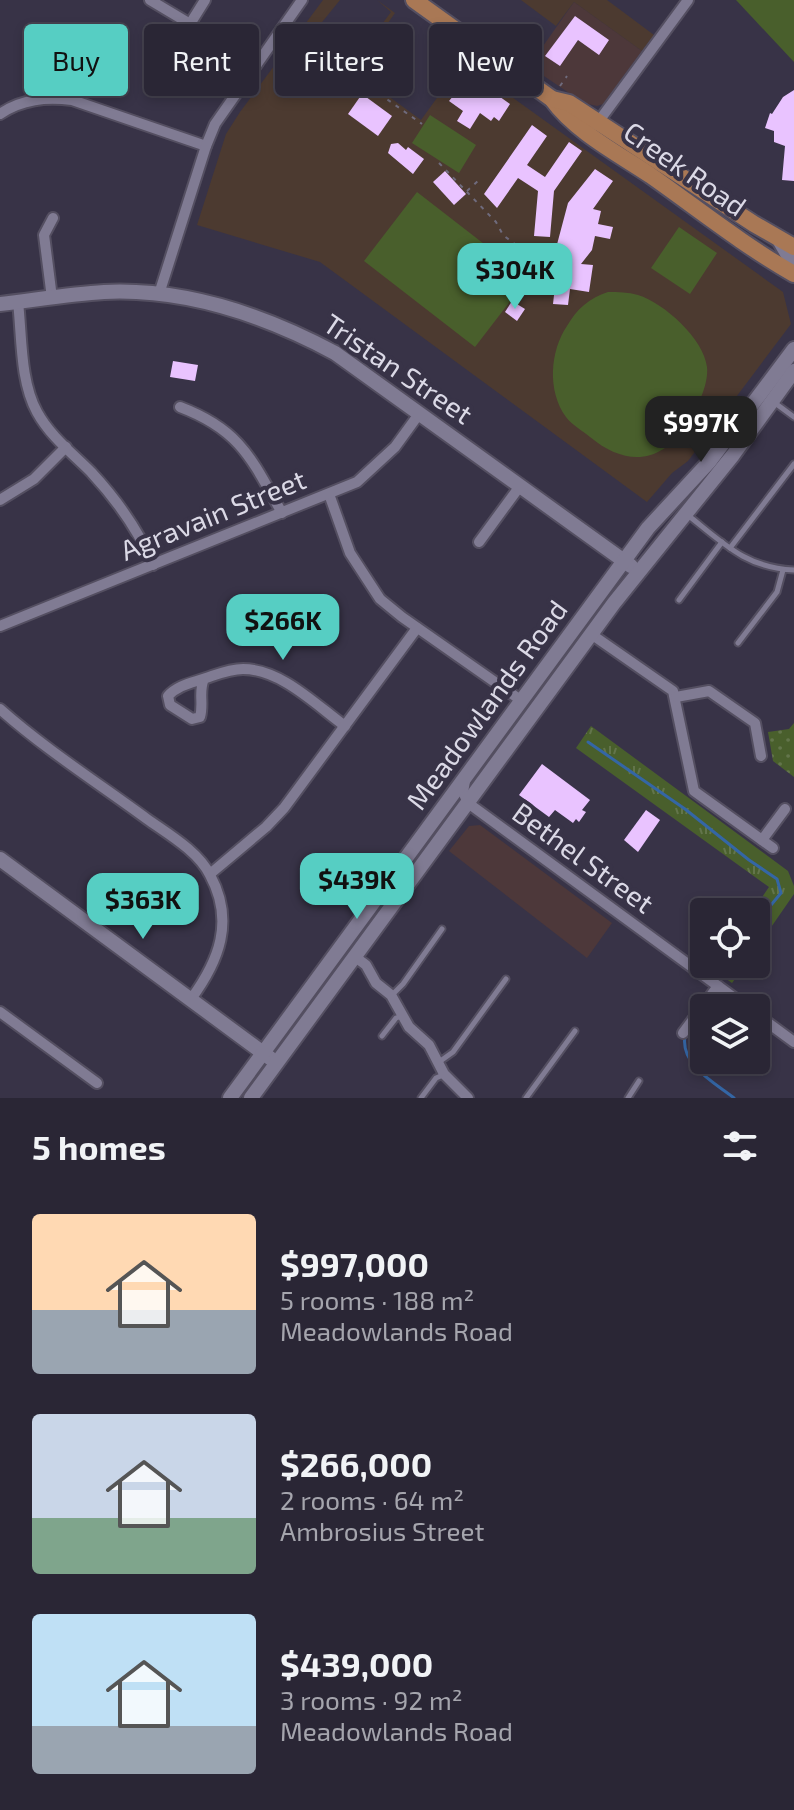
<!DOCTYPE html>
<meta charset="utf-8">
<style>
:root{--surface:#2a2635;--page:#363241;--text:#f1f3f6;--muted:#a5a5ad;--line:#464350;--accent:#56cec3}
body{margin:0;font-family:"Exo 2",sans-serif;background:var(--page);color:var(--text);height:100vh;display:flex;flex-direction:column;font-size:30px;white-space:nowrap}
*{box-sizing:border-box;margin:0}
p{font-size:26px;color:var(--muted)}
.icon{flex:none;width:44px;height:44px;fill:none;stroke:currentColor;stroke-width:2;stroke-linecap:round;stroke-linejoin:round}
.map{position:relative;height:1098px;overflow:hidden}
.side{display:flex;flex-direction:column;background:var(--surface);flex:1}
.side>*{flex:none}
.top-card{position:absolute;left:24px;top:24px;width:746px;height:72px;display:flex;gap:16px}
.tools{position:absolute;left:690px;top:898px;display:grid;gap:16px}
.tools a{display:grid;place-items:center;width:80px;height:80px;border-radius:8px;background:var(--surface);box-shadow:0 4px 12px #0003,0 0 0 2px var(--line);font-size:40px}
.price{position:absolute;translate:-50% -68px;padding:0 18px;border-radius:16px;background:var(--accent);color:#111;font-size:26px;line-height:52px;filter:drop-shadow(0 2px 4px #0008)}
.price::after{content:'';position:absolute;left:50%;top:48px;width:24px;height:18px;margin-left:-12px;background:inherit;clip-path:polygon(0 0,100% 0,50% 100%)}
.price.current{background:#222;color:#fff}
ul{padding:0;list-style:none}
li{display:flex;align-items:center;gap:24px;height:200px;padding:0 32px}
li span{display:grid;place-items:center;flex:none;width:224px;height:160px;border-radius:8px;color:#555}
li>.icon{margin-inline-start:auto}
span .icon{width:96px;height:96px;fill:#fffc;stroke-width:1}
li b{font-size:34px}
h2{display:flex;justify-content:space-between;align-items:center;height:96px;padding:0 32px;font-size:34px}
.chip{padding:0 28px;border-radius:8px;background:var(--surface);box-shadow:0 4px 12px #0003,0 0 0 2px var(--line);font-size:28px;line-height:72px}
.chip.current{background:var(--accent);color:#111}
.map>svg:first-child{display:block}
.commercial{fill:#4d383a}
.education{fill:#4c3a30}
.grass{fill:url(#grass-tufts)}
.park{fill:url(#park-dots)}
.pitch{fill:#495f2c}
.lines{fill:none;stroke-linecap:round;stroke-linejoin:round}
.stream{stroke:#3466a5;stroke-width:3}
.building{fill:#e9c3ff}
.lane-casing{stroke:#544f61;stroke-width:9}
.street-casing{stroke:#544f61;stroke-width:14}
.secondary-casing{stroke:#544f61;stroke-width:18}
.primary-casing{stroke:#544f61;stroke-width:20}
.path{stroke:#6f6b7d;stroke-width:2;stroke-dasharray:4 6;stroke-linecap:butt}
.lane{stroke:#807b93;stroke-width:5}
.street{stroke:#807b93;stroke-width:10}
.secondary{stroke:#807b93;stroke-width:14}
.primary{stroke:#a97855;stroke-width:16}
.labels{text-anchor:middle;stroke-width:8;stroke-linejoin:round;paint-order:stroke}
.street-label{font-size:28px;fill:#dbd9e6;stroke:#383347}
</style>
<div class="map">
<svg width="794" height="1098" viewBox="0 0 794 1098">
<defs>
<pattern id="grass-tufts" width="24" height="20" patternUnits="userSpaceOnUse" patternTransform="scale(2)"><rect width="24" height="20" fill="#495f2c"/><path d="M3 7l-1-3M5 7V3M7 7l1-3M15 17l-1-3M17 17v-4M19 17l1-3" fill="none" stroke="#63754b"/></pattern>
<pattern id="park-dots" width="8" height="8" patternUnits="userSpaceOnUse" patternTransform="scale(2)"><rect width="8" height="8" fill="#495f2c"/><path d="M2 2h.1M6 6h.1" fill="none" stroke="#63754b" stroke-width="1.8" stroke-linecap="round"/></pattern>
</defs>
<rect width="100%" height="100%" fill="#383347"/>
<!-- commercial -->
<g class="commercial">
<path d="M 574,2 L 642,51 L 603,104 L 597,106 L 584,103 L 529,66 Z"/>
<path d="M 480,825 L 612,923 L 587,958 L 449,851 L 469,826 Z"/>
</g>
<!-- education -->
<g class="education">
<path d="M 323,0 L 340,0 L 301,48 L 345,74 L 391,12 L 377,0 L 395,13 L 354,71 L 421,120 L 463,62 L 783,292 L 791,324 L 688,461 L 672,473 L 647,502 L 320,262 L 197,225 L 226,134 L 240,112 Z"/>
<path d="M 521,0 L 607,0 L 654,35 L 642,51 L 574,2 L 556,26 Z"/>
</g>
<!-- grass -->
<g class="grass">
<path d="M 591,726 L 788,871 L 794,886 L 794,894 L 756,949 L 756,912 L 752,912 L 769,887 L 576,748 Z"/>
<path d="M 714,964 L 746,964 L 732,983 L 711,968 Z"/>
</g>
<!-- park -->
<path class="park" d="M 794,723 L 794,777 L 773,761 L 768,732 L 789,729 Z"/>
<!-- pitch -->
<g class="pitch">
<path d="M 736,0 L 794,0 L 794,62 Z"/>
<path d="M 430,115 L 476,145 L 459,173 L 412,143 Z"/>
<path d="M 417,192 L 528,278 L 475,347 L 364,261 Z"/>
<path d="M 679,227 L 717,253 L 690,294 L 651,268 Z"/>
<path d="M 608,292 C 618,292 628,292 638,295 C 664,303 704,339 707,367 C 709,385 696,410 687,424 C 661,465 625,466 590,437 C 583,431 572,425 566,417 C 547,391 550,351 567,326 C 577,309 589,298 608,292 Z"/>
</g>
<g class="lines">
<!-- stream -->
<g class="stream">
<path d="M 588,742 L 685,809 L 749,860 L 777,879 L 781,893 L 756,923"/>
<path d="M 717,984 L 730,964"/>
<path d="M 685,1036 C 680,1065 715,1083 734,1098"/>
</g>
</g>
<!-- building -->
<g class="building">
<path d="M 575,16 L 609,40 L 599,55 L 578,40 L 560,66 L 545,56 Z"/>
<path d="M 465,72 L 510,104 L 499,121 L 494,117 L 491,121 L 480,113 L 470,129 L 457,121 L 463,111 L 449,101 L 454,95 L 451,92 Z"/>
<path d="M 794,90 L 794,181 L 782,180 L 785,146 L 774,142 L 774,131 L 765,128 L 770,113 L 772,114 L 783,97 Z"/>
<path d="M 362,94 L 392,116 L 378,136 L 348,114 Z"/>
<path d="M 532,125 L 547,136 L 527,165 L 545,177 L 569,142 L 582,151 L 554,191 L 550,237 L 534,236 L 538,191 L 518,178 L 497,208 L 484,194 Z"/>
<path d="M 398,143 L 406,150 L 408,147 L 424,159 L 413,174 L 388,153 L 391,144 Z"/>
<path d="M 595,169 L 613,181 L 593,209 L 601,211 L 598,224 L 613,227 L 610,239 L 595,236 L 592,250 L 581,264 L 593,265 L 589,292 L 570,289 L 568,305 L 553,304 L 557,268 L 551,267 L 568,203 Z"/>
<path d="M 445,171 L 466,194 L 454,205 L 433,182 Z"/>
<path d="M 512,301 L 525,309 L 517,321 L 505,312 Z"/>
<path d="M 173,361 L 198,365 L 195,381 L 170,377 Z"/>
<path d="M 542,764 L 590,800 L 582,810 L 586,812 L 579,822 L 576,819 L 573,823 L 555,810 L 549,817 L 519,795 Z"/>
<path d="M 646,810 L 660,820 L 638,852 L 624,840 Z"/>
</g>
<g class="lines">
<defs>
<g id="lane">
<path d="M 775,403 L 794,417"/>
<path d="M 689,516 C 724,544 747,568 794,570"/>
<path d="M 730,548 L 794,464"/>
<path d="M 679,600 L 722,542"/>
<path d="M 738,643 L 777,592 L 783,570"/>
<path d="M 392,995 L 403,984 L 442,929"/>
<path d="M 382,1036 L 396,1018 L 402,1016"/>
<path d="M 439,1062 L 453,1052 L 506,979"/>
<path d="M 421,1098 L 436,1078 L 443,1075"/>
<path d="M 526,1098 L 575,1031"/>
<path d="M 628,1098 L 639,1081"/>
</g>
<g id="street">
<path d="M 150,0 L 257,64"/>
<path d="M 190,24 L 205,0"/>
<path d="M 0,114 C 22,99 46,97 72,100 L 206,146"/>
<path d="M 596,125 L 688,0"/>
<path d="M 159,294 L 206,146 L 215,124 L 302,0"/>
<path d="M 52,298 L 44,235 L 53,218"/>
<path d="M 18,302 C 22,337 20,381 37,412 C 50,436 72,453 91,472 C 116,499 139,531 153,565"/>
<path d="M 180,407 C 241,430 252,460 282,513"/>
<path d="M 329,494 L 350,553 L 380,599 L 402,617 L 522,701"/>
<path d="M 0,500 L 34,479 L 66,447"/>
<path d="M 479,542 L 520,486"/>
<path d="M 0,626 L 357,482 L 395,447 L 419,414"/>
<path d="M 591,634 L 673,691 L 694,791 L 773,848"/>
<path d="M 204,679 C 198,692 204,703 200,717 L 192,719 L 170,705 L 168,696 C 178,685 192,683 206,678 C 218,674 230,669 243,669 C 281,669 316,705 345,726"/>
<path d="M 676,697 L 709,691 L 755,723 L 761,756"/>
<path d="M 0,709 C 45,749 98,783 147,819 C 168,834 198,851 210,875 C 235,921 219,961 191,999"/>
<path d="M 465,781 L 463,792 L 468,803 L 748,1008"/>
<path d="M 762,840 L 785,809"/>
<path d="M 210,874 L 266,827 L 284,808 L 417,628"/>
<path d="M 354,956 L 366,965 L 376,983 L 391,995 L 409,1027 L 429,1045 L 444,1074 L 468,1098"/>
<path d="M 0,1012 L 97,1083"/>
<path d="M 756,1014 L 794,1042"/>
<path d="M 683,1033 L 718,986"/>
</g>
<g id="secondary">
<path d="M 778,238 L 789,257 L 794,259"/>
<path d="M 0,304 C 35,300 70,294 104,292 C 186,288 264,315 335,353 L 631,566"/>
<path d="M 0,859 L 270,1058"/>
<path d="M 230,1098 L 648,528 L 709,462 L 794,349"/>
<path d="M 251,1098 L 614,603 L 733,455 L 794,371"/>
</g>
<g id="primary">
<path d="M 414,0 L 552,99 C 575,131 617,153 650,175 C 697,208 743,245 794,274"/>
<path d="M 552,99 L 569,103 L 754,224 L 794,247"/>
</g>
</defs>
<!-- lane casing -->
<use href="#lane" class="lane-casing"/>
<!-- street casing -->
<use href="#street" class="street-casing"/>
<!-- secondary casing -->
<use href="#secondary" class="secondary-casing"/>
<!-- primary casing -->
<use href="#primary" class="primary-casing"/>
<!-- path -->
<g class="path">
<path d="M 345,75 L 354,76 L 422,124"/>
<path d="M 560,86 L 567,76"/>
<path d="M 439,163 L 496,222 L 503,235 L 546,268"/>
<path d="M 467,191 L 479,180"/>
</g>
<!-- lane -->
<use href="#lane" class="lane"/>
<!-- street -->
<use href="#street" class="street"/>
<!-- secondary -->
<use href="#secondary" class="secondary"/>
<!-- primary -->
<use href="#primary" class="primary"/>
</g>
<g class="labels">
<!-- street labels -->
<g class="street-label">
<text transform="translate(685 169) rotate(35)" y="10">Creek Road</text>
<text transform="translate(398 369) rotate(34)" y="10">Tristan Street</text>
<text transform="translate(213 515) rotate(-22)" y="10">Agravain Street</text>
<text transform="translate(487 705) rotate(-54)" y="10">Meadowlands Road</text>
<text transform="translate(583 858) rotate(36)" y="10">Bethel Street</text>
</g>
</g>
</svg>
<div class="tools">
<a><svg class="icon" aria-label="locate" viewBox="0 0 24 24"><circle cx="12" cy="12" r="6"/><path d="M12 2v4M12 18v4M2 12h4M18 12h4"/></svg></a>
<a><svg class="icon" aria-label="layers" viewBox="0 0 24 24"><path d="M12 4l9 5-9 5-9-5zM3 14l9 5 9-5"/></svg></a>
</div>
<b class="price" style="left:515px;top:311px">$304K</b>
<b class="price current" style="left:701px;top:464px">$997K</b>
<b class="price" style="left:283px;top:662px">$266K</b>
<b class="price" style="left:357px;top:921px">$439K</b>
<b class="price" style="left:143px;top:941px">$363K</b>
<div class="top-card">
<a class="chip current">Buy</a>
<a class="chip">Rent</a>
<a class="chip">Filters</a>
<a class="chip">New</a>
</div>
</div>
<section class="side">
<h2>5 homes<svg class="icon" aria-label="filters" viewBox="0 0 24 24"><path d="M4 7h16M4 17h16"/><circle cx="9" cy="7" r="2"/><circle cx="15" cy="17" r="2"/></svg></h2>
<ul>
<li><span style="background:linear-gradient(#ffd9b3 60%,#9aa5b1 0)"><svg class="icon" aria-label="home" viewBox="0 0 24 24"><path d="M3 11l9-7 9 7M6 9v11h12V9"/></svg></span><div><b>$997,000</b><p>5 rooms · 188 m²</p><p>Meadowlands Road</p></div></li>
<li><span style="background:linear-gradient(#c9d6e8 65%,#7fa58c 0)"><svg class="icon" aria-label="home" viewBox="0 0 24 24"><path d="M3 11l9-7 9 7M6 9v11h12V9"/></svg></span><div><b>$266,000</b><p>2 rooms · 64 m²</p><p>Ambrosius Street</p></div></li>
<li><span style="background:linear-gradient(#bfe0f5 70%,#9aa5b1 0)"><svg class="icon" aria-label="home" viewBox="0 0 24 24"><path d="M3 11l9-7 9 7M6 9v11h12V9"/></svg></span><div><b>$439,000</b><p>3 rooms · 92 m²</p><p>Meadowlands Road</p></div></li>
</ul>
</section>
